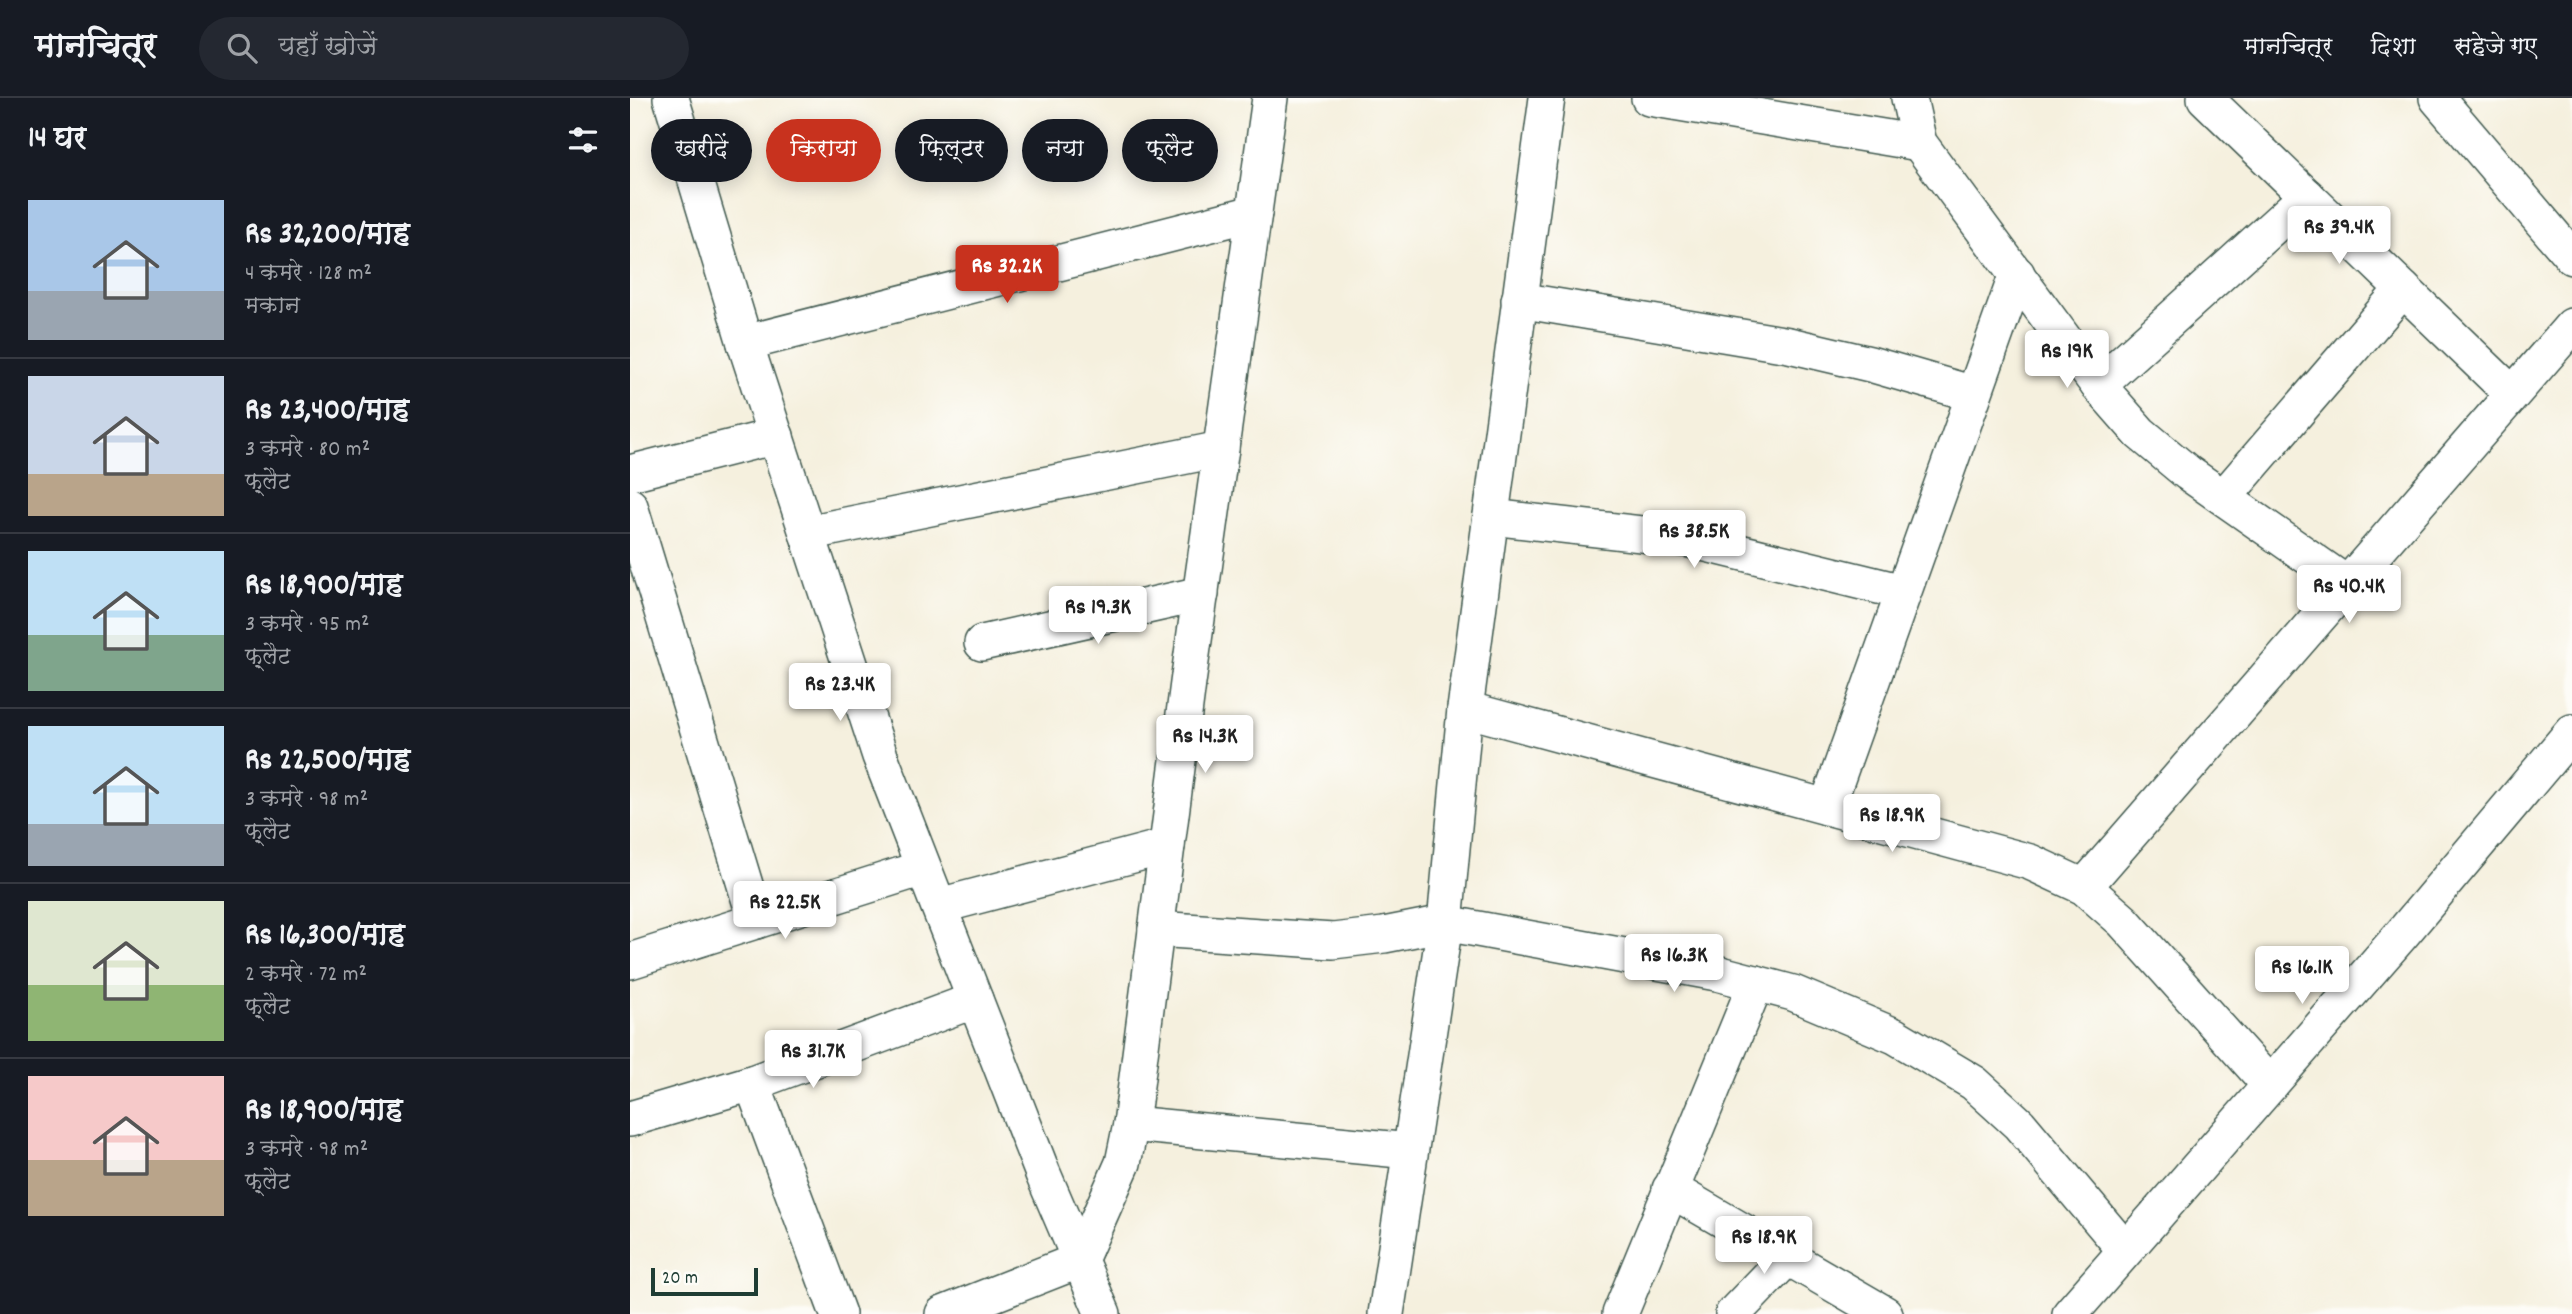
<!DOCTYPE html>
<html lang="hi">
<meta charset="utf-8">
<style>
:root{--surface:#171b24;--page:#242831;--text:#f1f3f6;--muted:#9ea1a6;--line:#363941;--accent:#c8321e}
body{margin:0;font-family:Dekko,"Playpen Sans Deva",sans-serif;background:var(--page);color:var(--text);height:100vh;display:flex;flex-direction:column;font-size:26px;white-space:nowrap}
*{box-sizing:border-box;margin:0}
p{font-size:23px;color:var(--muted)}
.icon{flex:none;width:38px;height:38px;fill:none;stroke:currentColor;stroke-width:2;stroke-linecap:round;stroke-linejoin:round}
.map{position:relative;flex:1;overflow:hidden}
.details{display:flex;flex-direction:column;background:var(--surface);width:630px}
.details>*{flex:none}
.banner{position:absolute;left:21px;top:21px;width:665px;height:63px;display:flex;gap:14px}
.scale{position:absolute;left:21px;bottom:18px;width:107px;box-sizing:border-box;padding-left:7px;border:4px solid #1f3d34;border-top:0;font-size:19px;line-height:24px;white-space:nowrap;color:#1f3d34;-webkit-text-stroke:5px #fdfcf7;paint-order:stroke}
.price{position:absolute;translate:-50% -60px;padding:0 16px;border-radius:7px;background:#fff;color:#222;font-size:23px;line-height:46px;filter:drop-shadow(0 2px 4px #0008)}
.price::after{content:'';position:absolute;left:50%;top:42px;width:21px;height:16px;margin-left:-10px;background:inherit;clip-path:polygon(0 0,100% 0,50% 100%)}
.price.on{background:var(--accent);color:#fff}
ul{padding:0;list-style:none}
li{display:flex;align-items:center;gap:21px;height:175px;padding:0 28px}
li+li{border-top:2px solid var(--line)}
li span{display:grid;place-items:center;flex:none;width:196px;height:140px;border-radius:0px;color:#555}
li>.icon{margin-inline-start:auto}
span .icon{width:84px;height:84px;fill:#fffc;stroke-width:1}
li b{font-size:30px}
h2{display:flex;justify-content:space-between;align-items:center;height:84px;padding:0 28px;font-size:30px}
.chip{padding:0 24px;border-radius:32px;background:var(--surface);box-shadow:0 4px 18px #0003;font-size:24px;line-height:63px}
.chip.on{background:var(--accent);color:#fff}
header{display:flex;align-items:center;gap:42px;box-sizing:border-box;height:98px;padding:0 35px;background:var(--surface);border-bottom:2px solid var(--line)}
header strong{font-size:33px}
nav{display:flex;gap:38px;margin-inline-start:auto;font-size:24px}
.search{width:490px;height:63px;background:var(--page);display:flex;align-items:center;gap:18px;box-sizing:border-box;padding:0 24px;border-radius:38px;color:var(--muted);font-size:26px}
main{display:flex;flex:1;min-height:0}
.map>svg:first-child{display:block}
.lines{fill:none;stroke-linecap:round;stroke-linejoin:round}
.street-casing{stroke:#3f584e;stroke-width:38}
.street{stroke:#fff;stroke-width:35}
</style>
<header>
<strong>मानचित्र</strong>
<div class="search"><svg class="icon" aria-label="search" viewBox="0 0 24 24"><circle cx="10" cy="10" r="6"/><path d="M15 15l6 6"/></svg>यहाँ खोजें</div>
<nav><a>मानचित्र</a><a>दिशा</a><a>सहेजे गए</a></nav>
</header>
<main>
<section class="details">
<h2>14 घर<svg class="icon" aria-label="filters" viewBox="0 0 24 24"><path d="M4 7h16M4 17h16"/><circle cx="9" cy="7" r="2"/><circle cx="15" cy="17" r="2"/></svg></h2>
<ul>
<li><span style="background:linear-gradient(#a9c7e8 65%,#9aa5b1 0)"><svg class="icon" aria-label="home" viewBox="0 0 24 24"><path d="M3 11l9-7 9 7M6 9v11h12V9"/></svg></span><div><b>Rs 32,200/माह</b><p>4 कमरे · 128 m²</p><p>मकान</p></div></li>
<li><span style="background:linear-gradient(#c9d6e8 70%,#b9a48a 0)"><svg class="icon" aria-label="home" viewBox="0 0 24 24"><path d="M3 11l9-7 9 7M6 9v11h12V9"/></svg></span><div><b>Rs 23,400/माह</b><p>3 कमरे · 80 m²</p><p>फ़्लैट</p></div></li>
<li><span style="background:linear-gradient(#bfe0f5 60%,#7fa58c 0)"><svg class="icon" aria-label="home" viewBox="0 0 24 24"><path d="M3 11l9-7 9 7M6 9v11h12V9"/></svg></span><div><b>Rs 18,900/माह</b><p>3 कमरे · 95 m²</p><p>फ़्लैट</p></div></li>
<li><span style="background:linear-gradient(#bfe0f5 70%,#9aa5b1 0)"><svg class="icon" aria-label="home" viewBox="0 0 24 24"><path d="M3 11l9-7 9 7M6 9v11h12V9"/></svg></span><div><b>Rs 22,500/माह</b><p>3 कमरे · 98 m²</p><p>फ़्लैट</p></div></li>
<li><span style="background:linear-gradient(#dfe7d0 60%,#8fb573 0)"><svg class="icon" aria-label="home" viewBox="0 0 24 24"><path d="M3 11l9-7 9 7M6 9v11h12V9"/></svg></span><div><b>Rs 16,300/माह</b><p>2 कमरे · 72 m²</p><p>फ़्लैट</p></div></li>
<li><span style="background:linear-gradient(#f6c9c9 60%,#b9a48a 0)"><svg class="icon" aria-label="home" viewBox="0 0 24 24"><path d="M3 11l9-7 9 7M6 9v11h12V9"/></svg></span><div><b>Rs 18,900/माह</b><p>3 कमरे · 98 m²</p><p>फ़्लैट</p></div></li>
</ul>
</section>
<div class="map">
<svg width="1942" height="1216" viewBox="0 0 1942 1216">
<rect width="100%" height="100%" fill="#fdfcf7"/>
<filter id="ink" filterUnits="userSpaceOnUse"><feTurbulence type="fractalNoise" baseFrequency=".0143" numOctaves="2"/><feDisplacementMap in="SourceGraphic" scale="14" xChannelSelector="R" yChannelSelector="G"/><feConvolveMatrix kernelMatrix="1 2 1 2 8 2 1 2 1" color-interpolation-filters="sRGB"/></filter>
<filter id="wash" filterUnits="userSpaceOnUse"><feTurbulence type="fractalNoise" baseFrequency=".00686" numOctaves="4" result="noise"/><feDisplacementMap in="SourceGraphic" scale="28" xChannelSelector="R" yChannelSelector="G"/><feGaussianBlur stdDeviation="1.57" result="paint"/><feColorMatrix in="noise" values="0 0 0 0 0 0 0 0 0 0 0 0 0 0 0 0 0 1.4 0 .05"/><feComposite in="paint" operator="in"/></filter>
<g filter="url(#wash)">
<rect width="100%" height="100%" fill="#f5f0de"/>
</g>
<g filter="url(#ink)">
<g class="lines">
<defs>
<g id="street">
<path d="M 41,0 L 115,245 L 250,658 L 413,1076 L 473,1216"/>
<path d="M 1019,0 L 1289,45"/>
<path d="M 1279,0 L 1289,45 L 1468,287 L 1510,335 L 1558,375 L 1717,486"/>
<path d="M 1575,0 L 1882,296"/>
<path d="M 1807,0 L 1942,159"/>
<path d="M 889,202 L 1159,247 L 1240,266 L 1344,296"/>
<path d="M 115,245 L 624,115"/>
<path d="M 1468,287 L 1677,98"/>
<path d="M 0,375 L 146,338"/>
<path d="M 1594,399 L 1773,191"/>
<path d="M 0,408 L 126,823"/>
<path d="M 861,419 L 1056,441 L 1273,494"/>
<path d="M 177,435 L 591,351"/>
<path d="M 352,545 L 571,496"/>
<path d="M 835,611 L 1400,764 L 1454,789 L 1493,823 L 1640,987"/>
<path d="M 1197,709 L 1387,176"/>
<path d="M 1454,789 L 1942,228"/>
<path d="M 309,808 L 537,748"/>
<path d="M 526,831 L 703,843 L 754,837 L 815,825 L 1087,875 L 1163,895 L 1265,938 L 1344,985 L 1389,1026 L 1495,1152"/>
<path d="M 0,863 L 293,770"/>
<path d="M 122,985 L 208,1216"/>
<path d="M 0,1021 L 122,985 L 345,902"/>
<path d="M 501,1026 L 780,1053"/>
<path d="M 1040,1091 L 1255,1216"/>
<path d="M 313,1216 L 450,1162 L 493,1065 L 501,1026 L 558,585 L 640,0"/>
<path d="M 756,1216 L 815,825 L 835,611 L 917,0"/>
<path d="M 990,1216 L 1126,885"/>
<path d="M 1103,1216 L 1158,1159"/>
<path d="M 1440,1216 L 1772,836 L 1942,634"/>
</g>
</defs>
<!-- street casing -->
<use href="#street" class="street-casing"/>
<!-- street -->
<use href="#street" class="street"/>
</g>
</g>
</svg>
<div class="scale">20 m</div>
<b class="price" style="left:1709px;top:168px">Rs 39.4K</b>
<b class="price on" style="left:377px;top:207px">Rs 32.2K</b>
<b class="price" style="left:1437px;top:292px">Rs 19K</b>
<b class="price" style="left:1064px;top:472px">Rs 38.5K</b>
<b class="price" style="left:1719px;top:527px">Rs 40.4K</b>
<b class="price" style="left:468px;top:548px">Rs 19.3K</b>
<b class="price" style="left:210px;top:625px">Rs 23.4K</b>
<b class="price" style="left:575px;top:677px">Rs 14.3K</b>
<b class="price" style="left:1262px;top:756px">Rs 18.9K</b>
<b class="price" style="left:155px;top:843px">Rs 22.5K</b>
<b class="price" style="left:1044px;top:896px">Rs 16.3K</b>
<b class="price" style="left:1672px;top:908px">Rs 16.1K</b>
<b class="price" style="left:183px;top:992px">Rs 31.7K</b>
<b class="price" style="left:1134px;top:1178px">Rs 18.9K</b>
<div class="banner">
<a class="chip">खरीदें</a>
<a class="chip on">किराया</a>
<a class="chip">फ़िल्टर</a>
<a class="chip">नया</a>
<a class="chip">फ़्लैट</a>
</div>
</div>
</main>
